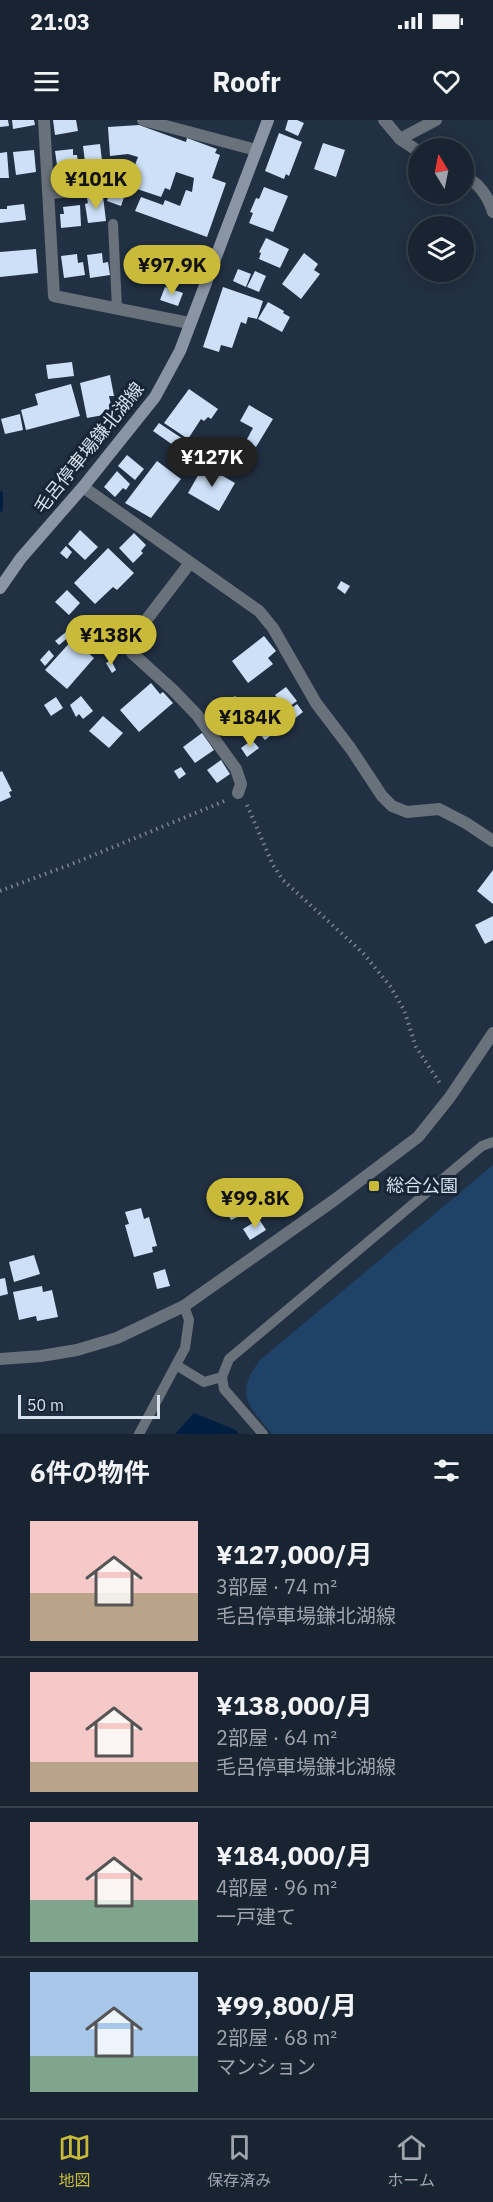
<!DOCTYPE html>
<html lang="ja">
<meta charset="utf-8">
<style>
:root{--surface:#192432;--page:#26303e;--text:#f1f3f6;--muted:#9fa4ac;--line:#37414d;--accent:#c9ba3a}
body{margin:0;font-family:"IBM Plex Sans","Noto Sans JP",sans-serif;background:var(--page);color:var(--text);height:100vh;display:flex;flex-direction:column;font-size:22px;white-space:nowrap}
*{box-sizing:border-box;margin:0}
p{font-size:20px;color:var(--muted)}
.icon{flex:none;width:33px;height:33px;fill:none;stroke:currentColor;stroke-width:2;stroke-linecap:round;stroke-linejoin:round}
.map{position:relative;height:1314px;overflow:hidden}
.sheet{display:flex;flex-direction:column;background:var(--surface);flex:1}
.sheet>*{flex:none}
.needle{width:39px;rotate:350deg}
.tools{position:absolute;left:408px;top:18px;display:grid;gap:12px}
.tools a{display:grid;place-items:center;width:66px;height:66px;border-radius:50%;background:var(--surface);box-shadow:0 3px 15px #0003,0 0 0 2px var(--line);font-size:30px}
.scale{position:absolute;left:18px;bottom:15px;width:142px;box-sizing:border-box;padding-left:6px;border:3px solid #d7e1ec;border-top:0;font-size:16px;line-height:21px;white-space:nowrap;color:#d7e1ec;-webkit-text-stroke:4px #172637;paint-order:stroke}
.price{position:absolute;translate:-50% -51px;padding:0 14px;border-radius:21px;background:var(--accent);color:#111;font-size:20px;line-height:39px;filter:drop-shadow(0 2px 3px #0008)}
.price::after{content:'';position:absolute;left:50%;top:36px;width:18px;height:14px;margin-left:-9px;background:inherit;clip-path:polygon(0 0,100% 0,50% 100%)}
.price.active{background:#222;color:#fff}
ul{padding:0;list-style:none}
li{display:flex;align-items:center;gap:18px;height:150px;padding:0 30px}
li+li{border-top:2px solid var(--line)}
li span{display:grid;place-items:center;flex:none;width:168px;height:120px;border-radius:0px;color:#555}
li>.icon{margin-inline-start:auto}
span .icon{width:72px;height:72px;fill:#fffc;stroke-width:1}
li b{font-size:26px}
h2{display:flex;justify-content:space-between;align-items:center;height:72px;padding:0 30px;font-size:26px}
.status{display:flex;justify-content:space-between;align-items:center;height:42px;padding:0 30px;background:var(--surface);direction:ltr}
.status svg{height:16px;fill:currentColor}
header{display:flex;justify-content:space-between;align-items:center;height:78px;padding:0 30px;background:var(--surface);font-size:27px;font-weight:700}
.tab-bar{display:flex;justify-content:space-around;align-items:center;height:84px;border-top:2px solid var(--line);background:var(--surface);font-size:16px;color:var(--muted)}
.tab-bar a{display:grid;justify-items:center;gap:3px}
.tab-bar .active{color:var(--accent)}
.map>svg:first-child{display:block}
.green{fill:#1f4268}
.water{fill:#001f40}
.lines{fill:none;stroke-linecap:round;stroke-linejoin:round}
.stream{stroke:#001f40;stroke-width:6}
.building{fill:#cde0f8}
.path{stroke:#778492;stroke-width:4;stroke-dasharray:1.5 4.5;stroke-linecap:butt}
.service{stroke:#69717a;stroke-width:10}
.minor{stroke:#69717a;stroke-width:12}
.secondary{stroke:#8995a4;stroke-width:12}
.poi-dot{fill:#c9ba3a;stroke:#172637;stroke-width:2}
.labels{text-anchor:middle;stroke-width:6;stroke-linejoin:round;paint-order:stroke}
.street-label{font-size:18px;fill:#d7e1ec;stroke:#172637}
.poi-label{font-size:18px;fill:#d7e1ec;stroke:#172637;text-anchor:start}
</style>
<div class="status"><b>21:03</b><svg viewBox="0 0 49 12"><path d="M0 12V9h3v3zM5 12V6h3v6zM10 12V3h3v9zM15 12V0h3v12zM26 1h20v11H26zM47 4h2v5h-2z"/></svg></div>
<header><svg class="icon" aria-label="menu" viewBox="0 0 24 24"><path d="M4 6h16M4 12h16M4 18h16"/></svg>Roofr<svg class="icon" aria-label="heart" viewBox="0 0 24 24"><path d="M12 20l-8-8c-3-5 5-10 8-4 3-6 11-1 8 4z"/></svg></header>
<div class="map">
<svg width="493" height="1314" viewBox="0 0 493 1314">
<rect width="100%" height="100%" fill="#213042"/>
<!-- green -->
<path class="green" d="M 493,1045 L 493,1314 L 272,1314 C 248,1285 234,1274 260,1240 Z"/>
<!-- water -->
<path class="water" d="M 194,1293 L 236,1310 L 239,1314 L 175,1314 Z"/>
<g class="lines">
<!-- stream -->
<path class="stream" d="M 0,374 L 0,389"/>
</g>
<!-- building -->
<g class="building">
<path d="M 0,0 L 8,0 L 9,6 L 0,7 Z"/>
<path d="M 12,0 L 34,0 L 35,5 L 13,9 Z"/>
<path d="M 53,0 L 76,0 L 78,11 L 55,15 Z"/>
<path d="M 288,0 L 297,0 L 304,3 L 298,16 L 285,10 Z"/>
<path d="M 139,5 L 186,22 L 187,18 L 217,29 L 215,33 L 220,35 L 212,58 L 226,63 L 207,117 L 135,91 L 141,77 L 163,85 L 165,80 L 180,86 L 186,70 L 192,72 L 194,58 L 176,52 L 170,70 L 165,68 L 161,77 L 128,66 L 121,86 L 107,81 L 114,60 L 119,62 L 126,42 L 135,45 L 138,37 L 128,34 L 110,36 L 108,7 Z"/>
<path d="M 279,13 L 302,22 L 289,56 L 286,54 L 284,59 L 265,51 Z"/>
<path d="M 323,23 L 345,30 L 336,57 L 314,49 Z"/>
<path d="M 100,24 L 103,49 L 86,50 L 83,26 Z"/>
<path d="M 73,29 L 73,35 L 77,35 L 79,49 L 58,52 L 55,31 Z"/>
<path d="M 34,30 L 36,52 L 16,55 L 13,32 Z"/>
<path d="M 7,32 L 9,58 L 0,58 L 0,33 Z"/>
<path d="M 264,67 L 288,76 L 273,112 L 249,103 L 253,93 L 250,92 L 256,78 L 259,79 Z"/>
<path d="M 103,76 L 106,101 L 88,103 L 85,84 L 88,83 L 87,78 Z"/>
<path d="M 24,84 L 26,100 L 0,103 L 0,89 L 7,89 L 7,86 Z"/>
<path d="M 80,85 L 81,106 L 61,108 L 60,94 L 64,94 L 63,87 Z"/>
<path d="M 266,118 L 289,129 L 280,148 L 259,139 L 261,133 L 259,132 Z"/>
<path d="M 36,129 L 38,153 L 0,157 L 0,132 Z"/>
<path d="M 102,133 L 103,143 L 108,142 L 110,155 L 90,158 L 87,135 Z"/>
<path d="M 304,133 L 318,144 L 314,150 L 320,154 L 301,179 L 282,164 Z"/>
<path d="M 77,134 L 78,143 L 83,142 L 85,155 L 64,158 L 61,136 Z"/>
<path d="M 238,149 L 251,154 L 246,167 L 233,161 Z"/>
<path d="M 255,151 L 266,156 L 259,172 L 247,167 Z"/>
<path d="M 165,167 L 183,173 L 178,186 L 160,180 Z"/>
<path d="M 223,167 L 263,181 L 257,199 L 248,197 L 246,204 L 241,202 L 232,228 L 221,225 L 219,232 L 203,227 Z"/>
<path d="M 268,182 L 284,191 L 283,193 L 290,197 L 282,212 L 258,199 Z"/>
<path d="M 72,242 L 74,256 L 48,259 L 46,245 Z"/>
<path d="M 110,255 L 114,276 L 109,276 L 112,290 L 108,291 L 109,294 L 87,298 L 80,263 Z"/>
<path d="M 71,264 L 80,296 L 26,310 L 21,290 L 38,285 L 35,274 Z"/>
<path d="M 189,269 L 218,289 L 211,299 L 208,297 L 204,301 L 201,299 L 188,319 L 164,303 Z"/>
<path d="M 249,285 L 273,299 L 256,327 L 246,321 L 253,308 L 240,301 Z"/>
<path d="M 20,294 L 23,310 L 5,314 L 1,299 Z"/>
<path d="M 159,303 L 189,323 L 183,332 L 153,311 Z"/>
<path d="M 203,322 L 219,333 L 210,346 L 194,335 Z"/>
<path d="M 127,335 L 144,349 L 135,360 L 118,346 Z"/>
<path d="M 157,341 L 181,359 L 151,398 L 125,383 Z"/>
<path d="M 204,345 L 235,363 L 219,391 L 188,373 Z"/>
<path d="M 117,351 L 130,364 L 126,370 L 123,368 L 115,377 L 104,367 Z"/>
<path d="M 80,410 L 98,427 L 85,440 L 68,424 Z"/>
<path d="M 134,413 L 146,425 L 141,431 L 143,433 L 133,443 L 119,428 Z"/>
<path d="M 66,426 L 72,432 L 67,439 L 60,433 Z"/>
<path d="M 108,428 L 134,453 L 117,470 L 113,467 L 95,484 L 74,463 Z"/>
<path d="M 341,461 L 350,466 L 345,474 L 337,468 Z"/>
<path d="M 67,470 L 80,483 L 69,495 L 55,482 Z"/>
<path d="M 66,512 L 70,516 L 59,525 L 55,521 Z"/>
<path d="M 264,516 L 276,531 L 268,538 L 273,544 L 248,563 L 232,541 Z"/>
<path d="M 73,519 L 94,538 L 67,569 L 45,550 Z"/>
<path d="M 49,530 L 54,536 L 45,546 L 40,540 Z"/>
<path d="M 111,540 L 116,550 L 112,553 L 106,543 Z"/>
<path d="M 151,563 L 160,574 L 163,572 L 173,583 L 139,612 L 120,590 Z"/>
<path d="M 286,567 L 297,581 L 286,589 L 275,575 Z"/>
<path d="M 81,576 L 93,591 L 83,599 L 79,594 L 76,597 L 70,585 Z"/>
<path d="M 235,576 L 247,592 L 238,599 L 241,603 L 226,615 L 220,608 L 218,610 L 207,597 Z"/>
<path d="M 56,577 L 63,588 L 51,596 L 44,585 Z"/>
<path d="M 277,582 L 291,601 L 282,608 L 267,589 Z"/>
<path d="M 259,584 L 268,595 L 258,603 L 254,598 L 257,595 L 253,589 Z"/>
<path d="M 297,584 L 303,592 L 294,599 L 288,591 Z"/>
<path d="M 103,596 L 123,613 L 109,628 L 89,611 Z"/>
<path d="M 269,597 L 279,609 L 265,620 L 255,608 Z"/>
<path d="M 202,613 L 214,630 L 195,643 L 183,627 Z"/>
<path d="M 252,620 L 259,628 L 247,637 L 241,628 Z"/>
<path d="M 221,640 L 230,654 L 217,663 L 207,650 Z"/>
<path d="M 181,647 L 186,654 L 179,659 L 174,651 Z"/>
<path d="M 2,651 L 12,671 L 9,672 L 11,677 L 0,682 L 0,652 Z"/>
<path d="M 493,750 L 493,784 L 477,771 Z"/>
<path d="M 493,796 L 493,820 L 485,824 L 475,805 Z"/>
<path d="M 250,1065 L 263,1087 L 248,1096 L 246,1093 L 231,1100 L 221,1081 Z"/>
<path d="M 141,1088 L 144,1099 L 149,1097 L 157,1126 L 152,1127 L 153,1132 L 134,1137 L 125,1105 L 129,1104 L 125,1092 Z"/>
<path d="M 259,1099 L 266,1110 L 250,1120 L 243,1109 Z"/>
<path d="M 34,1135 L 40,1154 L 14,1162 L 9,1142 Z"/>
<path d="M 165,1149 L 170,1166 L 157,1169 L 153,1153 Z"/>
<path d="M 5,1158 L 8,1174 L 0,1176 L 0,1159 Z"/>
<path d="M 42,1166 L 43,1172 L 52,1170 L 58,1197 L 37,1201 L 36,1196 L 19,1200 L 13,1172 Z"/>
</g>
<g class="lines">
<!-- path -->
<g class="path">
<path d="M 247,685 L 273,745 L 283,760 L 363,833 L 390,866 L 404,890 L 416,927 L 441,965"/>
<path d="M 0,771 L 77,742 L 227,680"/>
</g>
<!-- service -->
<g class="service">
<path d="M 48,74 L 89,71"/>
<path d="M 113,104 L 117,188"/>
<path d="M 176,1245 L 204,1262 L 222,1257"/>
<path d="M 139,1314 L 185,1228 L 189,1200 L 184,1186"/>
<path d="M 263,1314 L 224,1269 L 222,1257 L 229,1239 L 482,1026 L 493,1022"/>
</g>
<!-- minor -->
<g class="minor">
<path d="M 44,0 L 54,176 L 189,203"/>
<path d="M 143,0 L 256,30"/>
<path d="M 384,0 L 400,19 L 418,31"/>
<path d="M 400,19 L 436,0"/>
<path d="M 464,56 C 479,63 488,76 493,92"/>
<path d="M 83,367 L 259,491 L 273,508 L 316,583 L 351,629 L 382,676 L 392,686 L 407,692 L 439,689 L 466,703 L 493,721"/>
<path d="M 190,443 L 134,516 L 132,533 L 173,570 L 197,595 L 236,649 L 241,664 L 238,673"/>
<path d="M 0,1239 L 41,1236 L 77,1230 L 117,1218 L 184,1186 L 333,1081 L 418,1017 L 450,977 L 493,913"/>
</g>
<!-- secondary -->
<path class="secondary" d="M 0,468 L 21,438 L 83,367 L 155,277 L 180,231 L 268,0"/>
</g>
<!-- markers -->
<rect class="poi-dot" x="368" y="1060" width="12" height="12" rx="3"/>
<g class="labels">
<!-- street labels -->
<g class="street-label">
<text transform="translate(89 328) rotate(-51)" y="6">毛呂停車場鎌北湖線</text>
</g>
<!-- poi labels -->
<g class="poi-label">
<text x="386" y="1072">総合公園</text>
</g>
</g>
</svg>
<div class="tools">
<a><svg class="needle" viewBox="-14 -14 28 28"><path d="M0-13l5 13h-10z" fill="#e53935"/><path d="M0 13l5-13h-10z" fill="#9fa4ac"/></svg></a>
<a><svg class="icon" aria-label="layers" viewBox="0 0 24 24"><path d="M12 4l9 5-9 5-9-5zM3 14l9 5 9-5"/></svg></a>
</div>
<div class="scale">50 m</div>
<b class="price" style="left:96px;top:90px">¥101K</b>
<b class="price" style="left:172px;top:176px">¥97.9K</b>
<b class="price active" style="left:212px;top:368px">¥127K</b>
<b class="price" style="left:111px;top:546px">¥138K</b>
<b class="price" style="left:250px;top:628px">¥184K</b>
<b class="price" style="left:255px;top:1109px">¥99.8K</b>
</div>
<section class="sheet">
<h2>6件の物件<svg class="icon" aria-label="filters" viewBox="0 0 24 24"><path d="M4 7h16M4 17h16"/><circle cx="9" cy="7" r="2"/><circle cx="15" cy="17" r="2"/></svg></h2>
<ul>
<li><span style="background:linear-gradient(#f6c9c9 60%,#b9a48a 0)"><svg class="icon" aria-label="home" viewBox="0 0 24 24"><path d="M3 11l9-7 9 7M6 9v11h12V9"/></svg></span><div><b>¥127,000/月</b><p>3部屋 · 74 m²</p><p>毛呂停車場鎌北湖線</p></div></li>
<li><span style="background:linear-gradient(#f6c9c9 75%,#b9a48a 0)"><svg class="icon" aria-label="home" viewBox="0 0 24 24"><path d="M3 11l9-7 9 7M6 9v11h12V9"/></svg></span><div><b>¥138,000/月</b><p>2部屋 · 64 m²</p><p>毛呂停車場鎌北湖線</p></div></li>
<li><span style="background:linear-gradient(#f6c9c9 65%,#7fa58c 0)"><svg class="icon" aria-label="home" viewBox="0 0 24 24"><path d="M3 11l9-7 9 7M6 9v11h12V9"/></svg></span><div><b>¥184,000/月</b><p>4部屋 · 96 m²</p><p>一戸建て</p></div></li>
<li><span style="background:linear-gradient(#a9c7e8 70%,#7fa58c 0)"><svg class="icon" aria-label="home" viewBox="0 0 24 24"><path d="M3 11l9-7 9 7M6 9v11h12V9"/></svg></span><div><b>¥99,800/月</b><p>2部屋 · 68 m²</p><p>マンション</p></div></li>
</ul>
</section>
<nav class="tab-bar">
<a class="active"><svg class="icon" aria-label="map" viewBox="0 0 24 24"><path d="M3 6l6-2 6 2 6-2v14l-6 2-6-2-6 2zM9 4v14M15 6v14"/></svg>地図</a>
<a><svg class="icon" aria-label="saved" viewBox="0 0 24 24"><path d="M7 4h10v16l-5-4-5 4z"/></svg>保存済み</a>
<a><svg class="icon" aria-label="home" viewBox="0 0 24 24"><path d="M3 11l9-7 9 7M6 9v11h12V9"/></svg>ホーム</a>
</nav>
